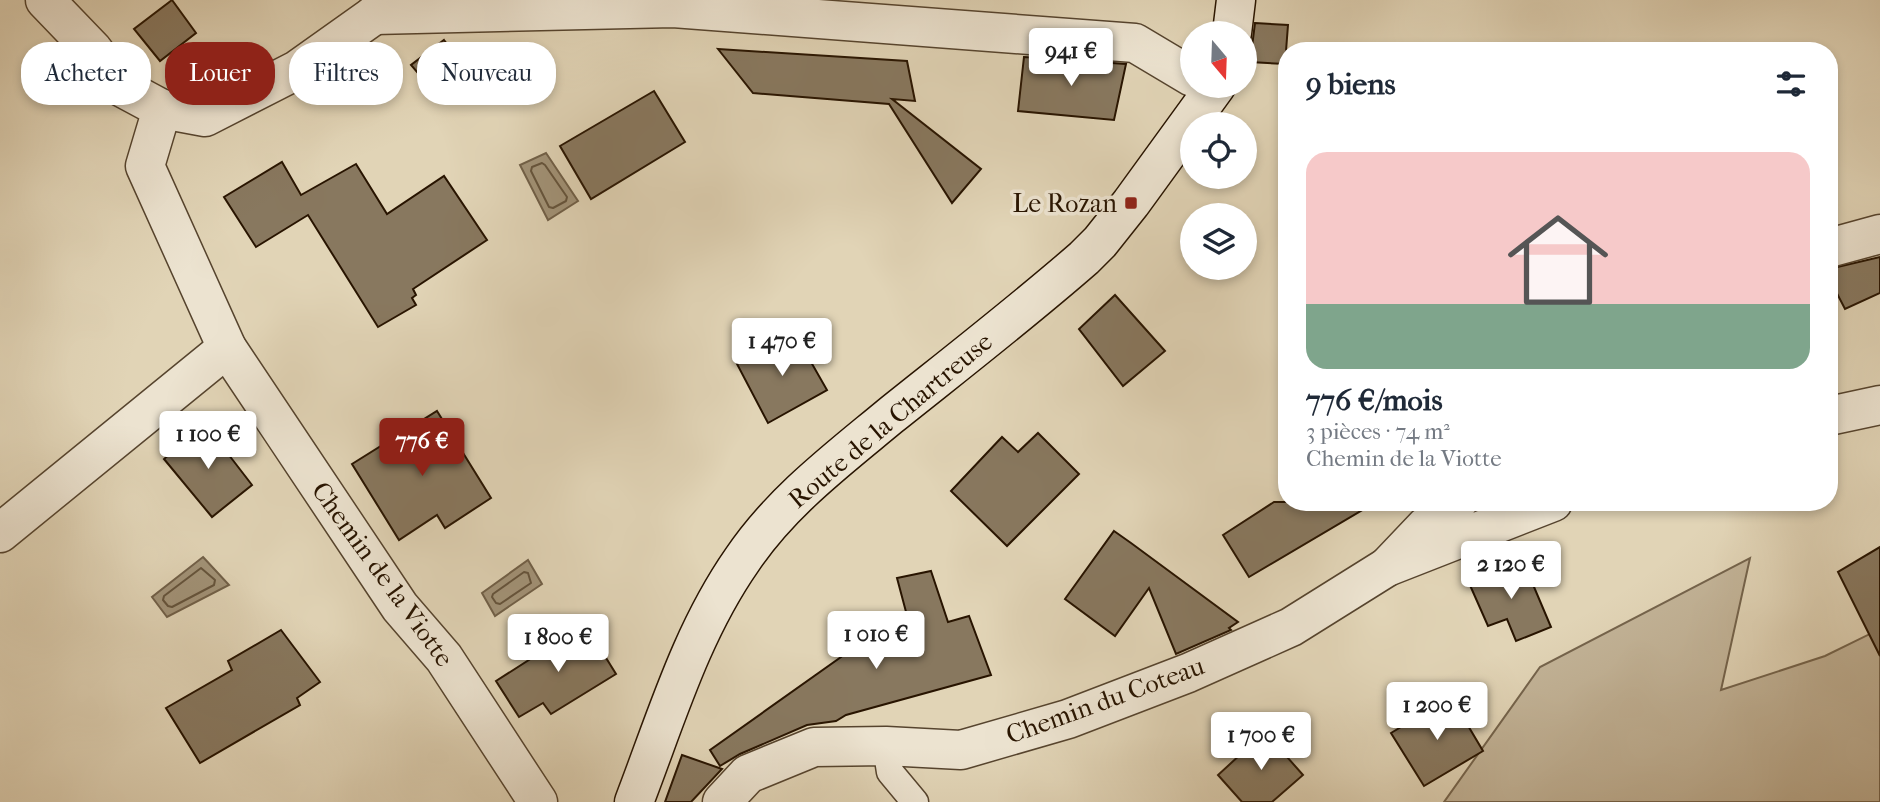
<!DOCTYPE html>
<html lang="fr">
<meta charset="utf-8">
<style>
:root{--surface:#fff;--page:#f6f6f7;--text:#1f2937;--muted:#747a83;--line:#e0e1e3;--accent:#8f2418}
body{margin:0;font-family:"IM FELL French Canon",serif;background:var(--page);color:var(--text);height:100vh;display:flex;flex-direction:column;font-size:26px;white-space:nowrap}
*{box-sizing:border-box;margin:0}
p{font-size:23px;color:var(--muted)}
.icon{flex:none;width:38px;height:38px;fill:none;stroke:currentColor;stroke-width:2;stroke-linecap:round;stroke-linejoin:round}
.map{position:relative;flex:1;overflow:hidden}
.panel{position:absolute;left:1278px;top:42px;width:560px;height:469px;display:flex;flex-direction:column;background:var(--surface);border-radius:28px;box-shadow:0 4px 10px #0003}
.panel>*{flex:none}
.banner{position:absolute;left:21px;top:42px;width:665px;height:63px;display:flex;gap:14px}
.needle{width:46px;rotate:161deg}
.fabs{position:absolute;left:1180px;top:21px;display:grid;gap:14px}
.fabs a{display:grid;place-items:center;width:77px;height:77px;border-radius:50%;background:var(--surface);box-shadow:0 4px 10px #0003;font-size:35px}
.price{position:absolute;translate:-50% -60px;padding:0 16px;border-radius:7px;background:#fff;color:#222;font-size:23px;line-height:46px;filter:drop-shadow(0 2px 4px #0008)}
.price::after{content:'';position:absolute;left:50%;top:42px;width:21px;height:16px;margin-left:-10px;background:inherit;clip-path:polygon(0 0,100% 0,50% 100%)}
.price.on{background:var(--accent);color:#fff}
ul{padding:0;list-style:none}
li{display:grid;align-content:center;gap:14px;height:371px;padding:0 28px}
li+li{border-top:2px solid var(--line)}
li span{display:grid;place-items:center;height:217px;border-radius:21px;color:#555}
li>.icon{margin-inline-start:auto}
span .icon{width:126px;height:126px;fill:#fffc;stroke-width:1}
li b{font-size:30px}
h2{display:flex;justify-content:space-between;align-items:center;height:84px;padding:0 28px;font-size:30px}
.chip{padding:0 24px;border-radius:28px;background:var(--surface);box-shadow:0 4px 10px #0003;font-size:24px;line-height:63px}
.chip.on{background:var(--accent);color:#fff}
.map>svg:first-child{display:block}
.green{fill:#c2b397;stroke:#75644c;stroke-width:2}
.water{fill:#a29378;stroke:#716048;stroke-width:2}
.lines{fill:none;stroke-linecap:round;stroke-linejoin:round}
.shore{stroke:#65543c;stroke-width:2}
.building{fill:#88785f;stroke:#281400;stroke-width:2}
.service-casing{stroke:#56442e;stroke-width:29}
.minor-casing{stroke:#56442e;stroke-width:41}
.tertiary-casing{stroke:#56442e;stroke-width:41}
.secondary-casing{stroke:#281400;stroke-width:41}
.service{stroke:#ece3d0;stroke-width:26}
.minor{stroke:#ece3d0;stroke-width:38}
.tertiary{stroke:#ece3d0;stroke-width:38}
.secondary{stroke:#ece3d0;stroke-width:38}
.poi-dot{fill:#8f2418;stroke:#ece3d0;stroke-width:2.5}
.labels{text-anchor:middle;stroke-width:7;stroke-linejoin:round;paint-order:stroke}
.poi-label{font-size:26px;fill:#281400;stroke:#ece3d0;text-anchor:end}
.street-label{font-size:26px;fill:#281400;stroke:#ece3d0}
</style>
<div class="map">
<svg width="1880" height="802" viewBox="0 0 1880 802">
<rect width="100%" height="100%" fill="#e1d4b6"/>
<filter id="stains"><feTurbulence type="fractalNoise" baseFrequency=".00286" numOctaves="4"/><feColorMatrix values="0 0 0 0 .2 0 0 0 0 .09 0 0 0 0 .02 0 0 0 .5 -.17"/></filter>
<radialGradient id="worn" r=".72"><stop offset=".6" stop-color="#630" stop-opacity="0"/><stop offset="1" stop-color="#630" stop-opacity=".3"/></radialGradient>
<!-- green -->
<path class="green" d="M 1750,558 L 1721,690 L 1825,656 L 1880,629 L 1880,802 L 1444,802 L 1540,667 Z"/>
<!-- water -->
<g class="water">
<path d="M 546,153 L 578,201 L 548,220 L 520,165 Z"/>
<path d="M 203,557 L 229,585 L 167,617 L 152,597 Z"/>
<path d="M 528,560 L 542,584 L 495,616 L 482,593 Z"/>
</g>
<g class="lines">
<!-- shore -->
<g class="shore">
<path d="M 542,163 L 545,165 L 567,197 L 566,201 L 553,208 L 549,207 L 531,171 L 532,167 Z"/>
<path d="M 201,568 L 215,580 L 214,585 L 172,607 L 168,606 L 163,600 L 164,596 Z"/>
<path d="M 524,572 L 528,573 L 531,583 L 500,604 L 496,603 L 492,597 L 493,594 Z"/>
</g>
</g>
<!-- building -->
<g class="building">
<path d="M 172,0 L 196,33 L 160,61 L 134,29 Z"/>
<path d="M 1255,23 L 1288,25 L 1285,64 L 1250,62 Z"/>
<path d="M 444,40 L 471,75 L 441,100 L 411,65 Z"/>
<path d="M 718,49 L 907,61 L 915,101 L 892,99 L 981,169 L 952,203 L 889,104 L 753,93 Z"/>
<path d="M 1024,57 L 1126,64 L 1114,120 L 1018,111 Z"/>
<path d="M 654,91 L 685,142 L 591,199 L 560,146 Z"/>
<path d="M 282,162 L 301,195 L 356,164 L 387,214 L 444,176 L 487,240 L 413,289 L 416,295 L 412,298 L 416,305 L 378,327 L 308,215 L 256,247 L 224,197 Z"/>
<path d="M 1880,257 L 1880,293 L 1845,309 L 1829,278 L 1829,269 Z"/>
<path d="M 1115,295 L 1165,351 L 1123,386 L 1079,329 Z"/>
<path d="M 795,334 L 827,390 L 768,423 L 737,364 Z"/>
<path d="M 437,411 L 491,498 L 445,528 L 437,515 L 399,540 L 352,464 Z"/>
<path d="M 205,424 L 252,485 L 212,517 L 164,459 Z"/>
<path d="M 1038,433 L 1079,474 L 1007,546 L 951,491 L 1002,437 L 1018,452 Z"/>
<path d="M 1274,502 L 1376,502 L 1249,577 L 1223,535 Z"/>
<path d="M 1114,531 L 1131,543 L 1238,622 L 1229,628 L 1231,630 L 1176,654 L 1149,588 L 1115,636 L 1065,599 Z"/>
<path d="M 1880,547 L 1880,656 L 1838,572 Z"/>
<path d="M 1523,561 L 1551,627 L 1516,641 L 1507,619 L 1488,626 L 1469,583 Z"/>
<path d="M 931,571 L 948,622 L 969,616 L 991,675 L 846,715 L 836,721 L 807,725 L 740,754 L 720,766 L 710,750 L 841,657 L 835,648 L 909,623 L 897,578 Z"/>
<path d="M 585,624 L 616,674 L 551,714 L 543,703 L 519,717 L 496,681 Z"/>
<path d="M 281,630 L 320,682 L 297,698 L 300,705 L 200,763 L 166,708 L 232,670 L 228,661 Z"/>
<path d="M 1451,697 L 1483,751 L 1424,786 L 1391,733 Z"/>
<path d="M 1265,732 L 1303,775 L 1272,802 L 1242,802 L 1218,775 Z"/>
<path d="M 682,755 L 722,769 L 691,802 L 665,802 Z"/>
</g>
<g class="lines">
<defs>
<path id="service" d="M 886,746 L 890,772 L 915,802"/>
<g id="minor">
<path d="M 45,0 L 93,50 L 121,87 L 162,109 L 145,166 L 227,348 L 400,607 L 444,658 L 538,802"/>
<path d="M 374,15 L 673,8 L 1135,43 L 1192,77"/>
<path d="M 162,109 L 205,117 L 297,70 L 394,1"/>
<path d="M 1829,248 L 1880,234"/>
<path d="M 0,533 L 227,348"/>
<path d="M 1387,567 L 1425,527 L 1458,502"/>
</g>
<g id="tertiary">
<path d="M 1829,416 L 1880,405"/>
<path d="M 722,802 L 748,774 L 814,747 L 886,746 L 961,750 L 1068,719 L 1188,673 L 1291,627 L 1387,567 L 1553,502"/>
</g>
<g id="secondary">
<path d="M 1232,33 L 1236,0"/>
<path d="M 634,802 C 666,719 691,633 742,560 C 781,502 837,460 890,416 C 955,364 1021,313 1084,258 L 1100,242 L 1131,203 L 1216,86"/>
</g>
</defs>
<!-- service casing -->
<use href="#service" class="service-casing"/>
<!-- minor casing -->
<use href="#minor" class="minor-casing"/>
<!-- tertiary casing -->
<use href="#tertiary" class="tertiary-casing"/>
<!-- secondary casing -->
<use href="#secondary" class="secondary-casing"/>
<!-- service -->
<use href="#service" class="service"/>
<!-- minor -->
<use href="#minor" class="minor"/>
<!-- tertiary -->
<use href="#tertiary" class="tertiary"/>
<!-- secondary -->
<use href="#secondary" class="secondary"/>
</g>
<!-- markers -->
<rect class="poi-dot" x="1124" y="196" width="14" height="14" rx="3.5"/>
<g class="labels">
<!-- poi labels -->
<g class="poi-label">
<text x="1117" y="212">Le Rozan</text>
</g>
<!-- street labels -->
<g class="street-label">
<text transform="translate(890 420) rotate(-40)" y="9">Route de la Chartreuse</text>
<text transform="translate(383 574) rotate(54)" y="9">Chemin de la Viotte</text>
<text transform="translate(1105 700) rotate(-20)" y="9">Chemin du Coteau</text>
</g>
</g>
<rect width="100%" height="100%" filter="url(#stains)"/>
<rect width="100%" height="100%" fill="url(#worn)"/>
</svg>
<div class="fabs">
<a><svg class="needle" viewBox="-14 -14 28 28"><path d="M0-13l5 13h-10z" fill="#e53935"/><path d="M0 13l5-13h-10z" fill="#747a83"/></svg></a>
<a><svg class="icon" aria-label="locate" viewBox="0 0 24 24"><circle cx="12" cy="12" r="6"/><path d="M12 2v4M12 18v4M2 12h4M18 12h4"/></svg></a>
<a><svg class="icon" aria-label="layers" viewBox="0 0 24 24"><path d="M12 4l9 5-9 5-9-5zM3 14l9 5 9-5"/></svg></a>
</div>
<b class="price" style="left:1071px;top:88px">941 €</b>
<b class="price" style="left:782px;top:378px">1 470 €</b>
<b class="price" style="left:208px;top:471px">1 100 €</b>
<b class="price on" style="left:422px;top:478px">776 €</b>
<b class="price" style="left:1511px;top:601px">2 120 €</b>
<b class="price" style="left:876px;top:671px">1 010 €</b>
<b class="price" style="left:558px;top:674px">1 800 €</b>
<b class="price" style="left:1437px;top:742px">1 200 €</b>
<b class="price" style="left:1261px;top:772px">1 700 €</b>
<div class="banner">
<a class="chip">Acheter</a>
<a class="chip on">Louer</a>
<a class="chip">Filtres</a>
<a class="chip">Nouveau</a>
</div>
<section class="panel">
<h2>9 biens<svg class="icon" aria-label="filters" viewBox="0 0 24 24"><path d="M4 7h16M4 17h16"/><circle cx="9" cy="7" r="2"/><circle cx="15" cy="17" r="2"/></svg></h2>
<ul>
<li><span style="background:linear-gradient(#f6c9c9 70%,#7fa58c 0)"><svg class="icon" aria-label="home" viewBox="0 0 24 24"><path d="M3 11l9-7 9 7M6 9v11h12V9"/></svg></span><div><b>776 €/mois</b><p>3 pièces · 74 m²</p><p>Chemin de la Viotte</p></div></li>
</ul>
</section>
</div>
